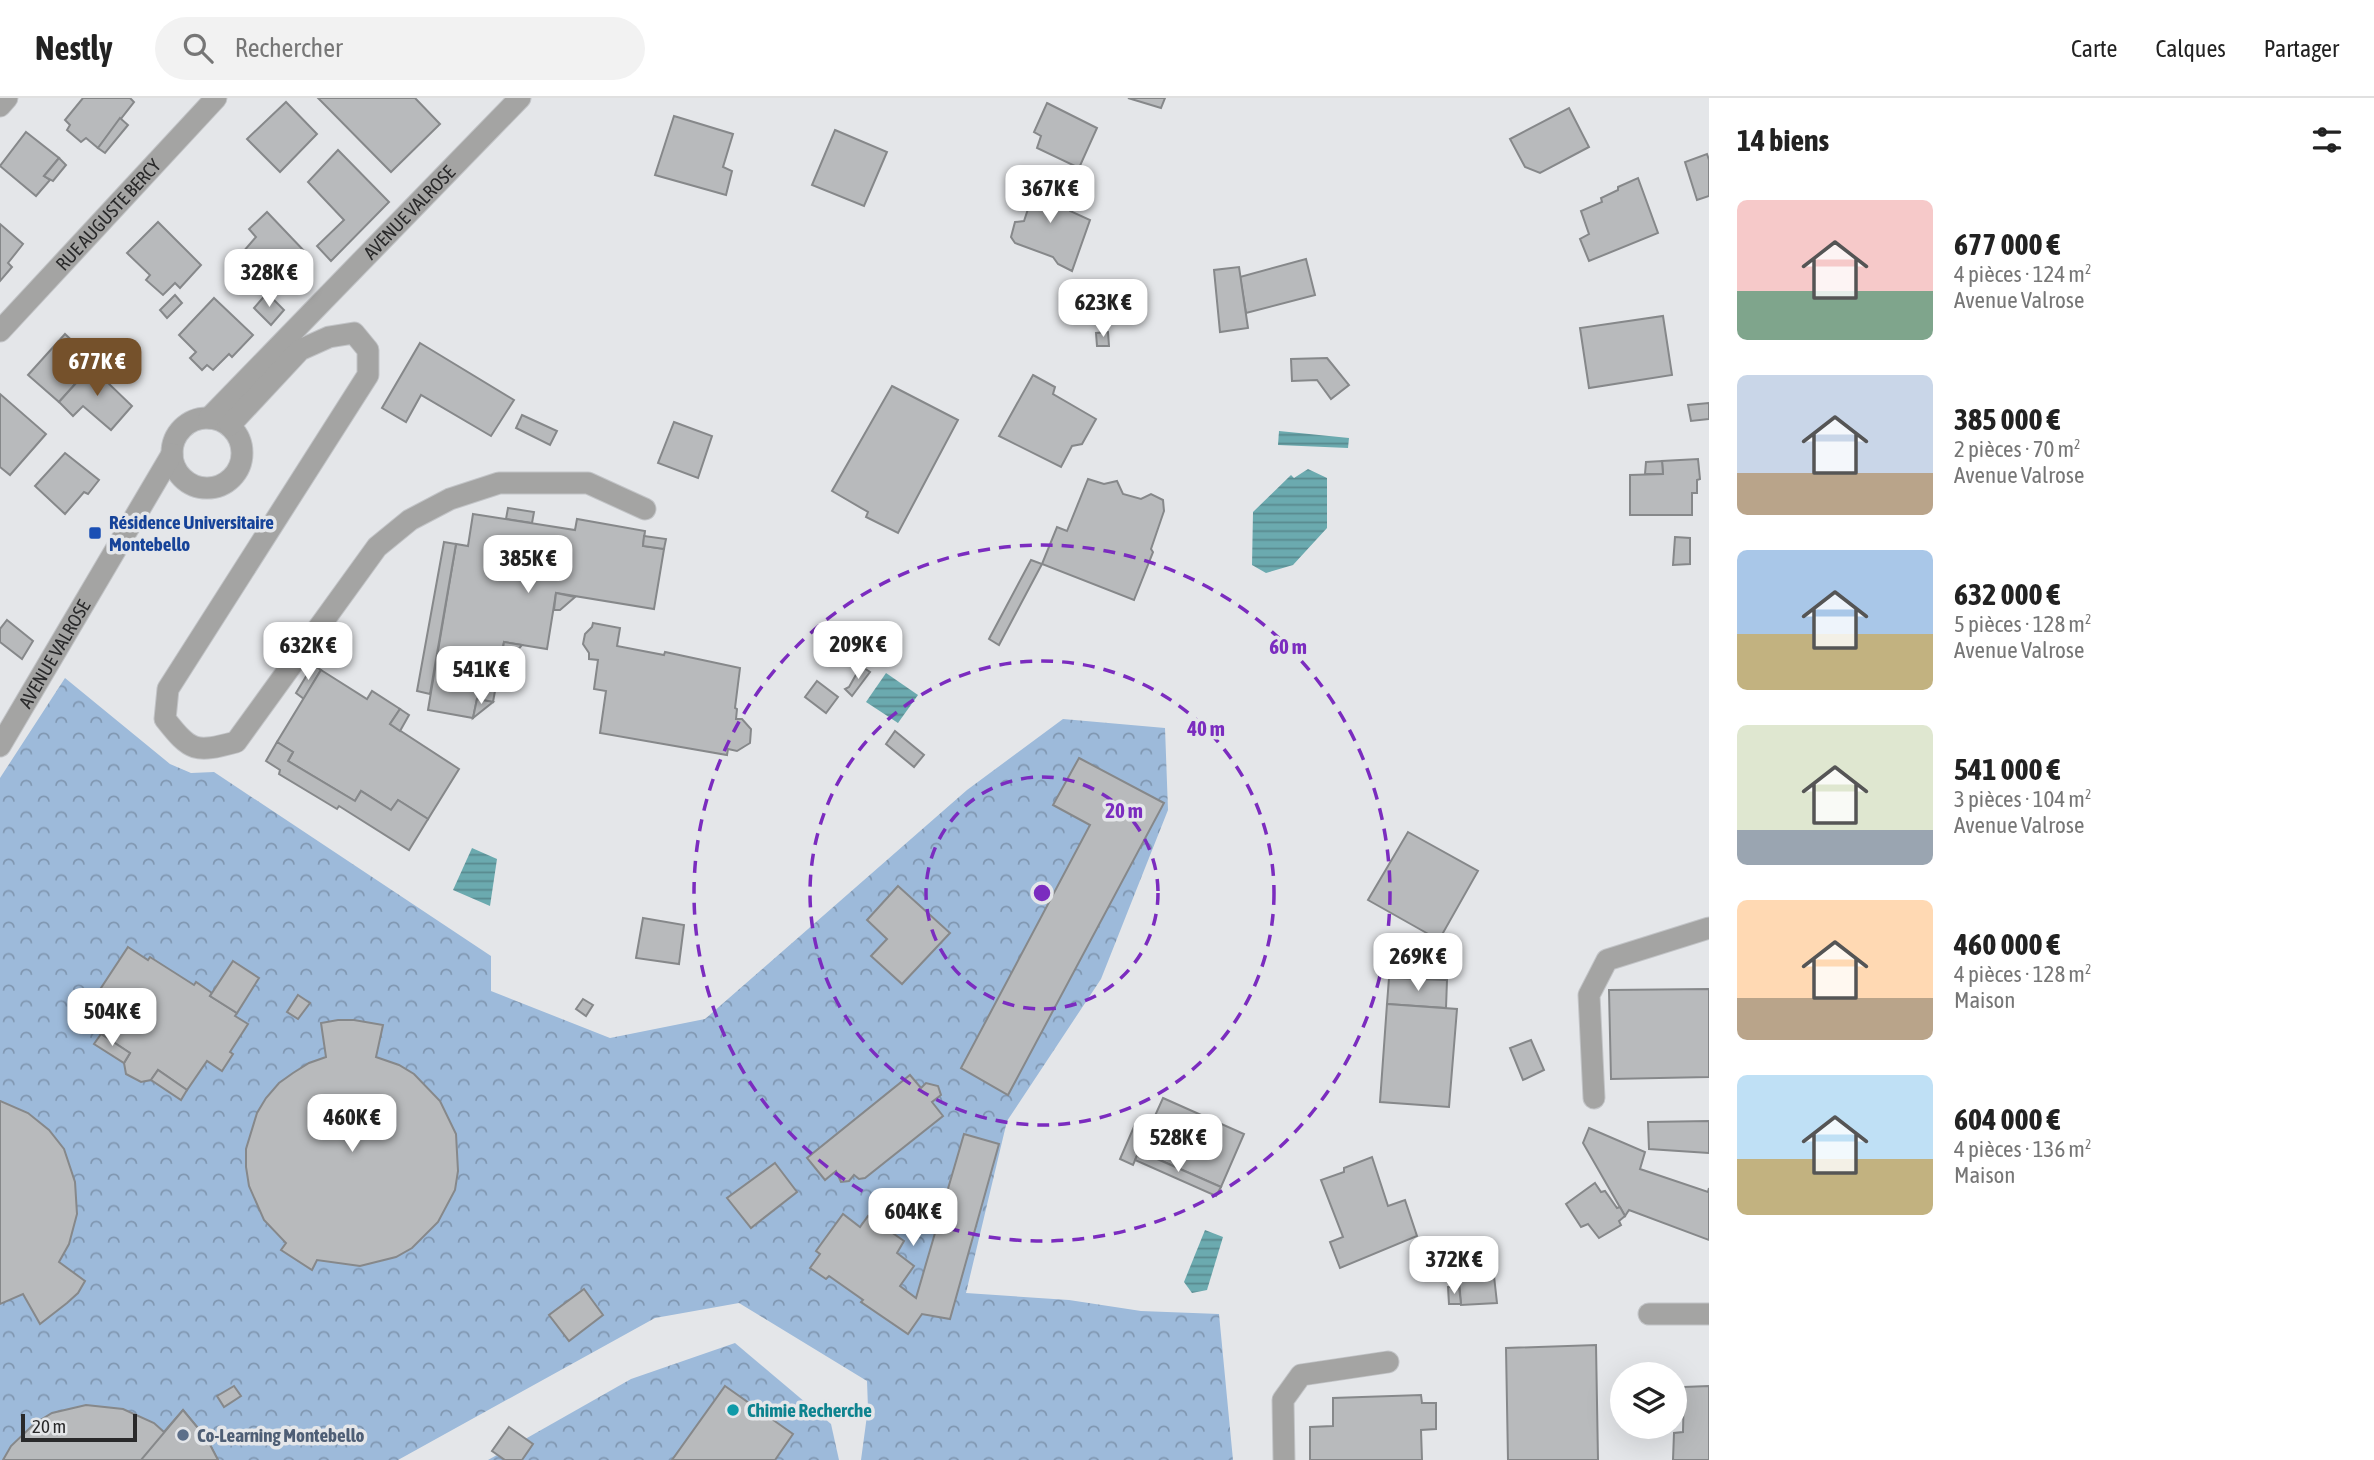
<!DOCTYPE html>
<html lang="fr">
<meta charset="utf-8">
<style>
:root{--surface:#fff;--page:#f2f2f2;--text:#222;--muted:#767676;--line:#e0e0e0;--accent:#75512b}
body{margin:0;font-family:"Asap Condensed",sans-serif;background:var(--page);color:var(--text);height:100vh;display:flex;flex-direction:column;font-size:26px;white-space:nowrap}
*{box-sizing:border-box;margin:0}
p{font-size:23px;color:var(--muted)}
.icon{flex:none;width:38px;height:38px;fill:none;stroke:currentColor;stroke-width:2;stroke-linecap:round;stroke-linejoin:round}
.map{position:relative;flex:1;overflow:hidden}
.side{display:flex;flex-direction:column;background:var(--surface);width:665px}
.side>*{flex:none}
.fabs{position:absolute;left:1610px;top:1264px;display:grid;gap:14px}
.fabs a{display:grid;place-items:center;width:77px;height:77px;border-radius:50%;background:var(--surface);box-shadow:0 7px 28px #0002;font-size:35px}
.scale{position:absolute;left:21px;bottom:18px;width:116px;box-sizing:border-box;padding-left:7px;border:4px solid #29292a;border-top:0;font-size:19px;line-height:24px;white-space:nowrap;color:#29292a;-webkit-text-stroke:5px #e4e6e9;paint-order:stroke}
.price{position:absolute;translate:-50% -60px;padding:0 16px;border-radius:14px;background:#fff;color:#222;font-size:23px;line-height:46px;filter:drop-shadow(0 2px 4px #0008)}
.price::after{content:'';position:absolute;left:50%;top:42px;width:21px;height:16px;margin-left:-10px;background:inherit;clip-path:polygon(0 0,100% 0,50% 100%)}
.price.selected{background:var(--accent);color:#fff}
ul{padding:0;list-style:none}
li{display:flex;align-items:center;gap:21px;height:175px;padding:0 28px}
li span{display:grid;place-items:center;flex:none;width:196px;height:140px;border-radius:10px;color:#555}
li>.icon{margin-inline-start:auto}
span .icon{width:84px;height:84px;fill:#fffc;stroke-width:1}
li b{font-size:30px}
h2{display:flex;justify-content:space-between;align-items:center;height:84px;padding:0 28px;font-size:30px}
header{display:flex;align-items:center;gap:42px;box-sizing:border-box;height:98px;padding:0 35px;background:var(--surface);border-bottom:2px solid var(--line)}
header strong{font-size:33px}
nav{display:flex;gap:38px;margin-inline-start:auto;font-size:24px}
.search{width:490px;height:63px;background:var(--page);display:flex;align-items:center;gap:18px;box-sizing:border-box;padding:0 24px;border-radius:38px;color:var(--muted);font-size:26px}
main{display:flex;flex:1;min-height:0}
.map>svg:first-child{display:block}
.park{fill:url(#park-crowns)}
.water{fill:url(#water-rules)}
.building{fill:#b8babc;stroke:#86888a;stroke-width:2}
.lines{fill:none;stroke-linecap:round;stroke-linejoin:round}
.minor-casing{stroke:#c2c4c7;stroke-width:23}
.minor{stroke:#a4a4a3;stroke-width:21}
.ring{fill:none;stroke:#7b2cbf;stroke-width:3.5;stroke-dasharray:12 9}
.transit-dot{fill:#1a4fb4;stroke:#e4e6e9;stroke-width:2.5}
.culture-dot{fill:#0f9aa8;stroke:#e4e6e9;stroke-width:2.5}
.service-dot{fill:#5c6f8a;stroke:#e4e6e9;stroke-width:2.5}
.labels{text-anchor:middle;stroke-width:7;stroke-linejoin:round;paint-order:stroke}
.street-label{font-size:19px;fill:#29292a;stroke:#e4e6e9}
.transit-label{font-size:19px;font-weight:bold;fill:#164399;stroke:#e4e6e9;text-anchor:start}
.culture-label{font-size:19px;font-weight:bold;fill:#0d838f;stroke:#e4e6e9;text-anchor:start}
.service-label{font-size:19px;font-weight:bold;fill:#4e5e75;stroke:#e4e6e9;text-anchor:start}
.centre{fill:#7b2cbf;stroke:#e4e6e9;stroke-width:3.5}
.ring-label{font-size:21px;text-anchor:middle;font-weight:bold;fill:#7b2cbf;stroke:#e4e6e9;stroke-width:7;stroke-linejoin:round;paint-order:stroke}
</style>
<header>
<strong>Nestly</strong>
<div class="search"><svg class="icon" aria-label="search" viewBox="0 0 24 24"><circle cx="10" cy="10" r="6"/><path d="M15 15l6 6"/></svg>Rechercher</div>
<nav><a>Carte</a><a>Calques</a><a>Partager</a></nav>
</header>
<main>
<div class="map">
<svg width="1709" height="1362" viewBox="0 0 1709 1362">
<defs>
<pattern id="park-crowns" width="20" height="18" patternUnits="userSpaceOnUse" patternTransform="scale(1.75)"><rect width="20" height="18" fill="#9dbada"/><path d="M2 6a3 3 0 1 1 6 0M12 15a3 3 0 1 1 6 0" fill="none" stroke="#8097b1"/></pattern>
<pattern id="water-rules" width="6" height="5" patternUnits="userSpaceOnUse" patternTransform="scale(1.75)"><rect width="6" height="5" fill="#6baaaf"/><path d="M0 2.5h6" fill="none" stroke="#588a8f"/></pattern>
</defs>
<rect width="100%" height="100%" fill="#e4e6e9"/>
<!-- park -->
<g class="park">
<path d="M 65,580 L 170,666 L 191,675 L 214,674 L 491,858 L 491,893 L 610,940 L 705,921 L 967,692 L 1063,621 L 1165,630 L 1168,712 L 1101,881 L 1007,1023 L 966,1195 L 1069,1202 L 1141,1213 L 1219,1216 L 1233,1362 L 861,1362 L 868,1310 L 867,1283 L 739,1205 L 655,1220 L 398,1362 L 0,1362 L 0,680 Z"/>
<path d="M 735,1245 L 831,1326 L 839,1362 L 488,1362 L 631,1281 Z"/>
</g>
<!-- water -->
<g class="water">
<path d="M 1279,333 L 1349,340 L 1348,350 L 1278,347 Z"/>
<path d="M 1308,371 L 1327,380 L 1327,430 L 1293,467 L 1266,475 L 1252,467 L 1253,414 L 1291,377 L 1294,380 Z"/>
<path d="M 886,575 L 918,597 L 898,625 L 866,604 Z"/>
<path d="M 472,750 L 497,761 L 490,808 L 453,792 Z"/>
<path d="M 1205,1132 L 1223,1139 L 1207,1192 L 1192,1195 L 1184,1184 Z"/>
</g>
<!-- building -->
<g class="building">
<path d="M 83,0 L 130,0 L 134,4 L 98,50 L 86,40 L 81,44 L 67,32 L 70,27 L 65,22 Z"/>
<path d="M 318,0 L 415,0 L 440,26 L 391,74 Z"/>
<path d="M 1128,0 L 1165,0 L 1161,10 Z"/>
<path d="M 286,4 L 317,36 L 280,74 L 247,41 Z"/>
<path d="M 1047,5 L 1097,30 L 1079,70 L 1037,50 L 1041,38 L 1034,34 Z"/>
<path d="M 1569,10 L 1589,49 L 1540,75 L 1525,69 L 1510,41 Z"/>
<path d="M 674,18 L 733,36 L 723,69 L 732,73 L 726,97 L 655,77 Z"/>
<path d="M 120,20 L 128,27 L 105,55 L 98,50 Z"/>
<path d="M 835,32 L 887,54 L 864,108 L 812,87 Z"/>
<path d="M 26,34 L 59,60 L 44,78 L 50,82 L 36,98 L 0,68 Z"/>
<path d="M 338,52 L 389,104 L 331,163 L 317,148 L 344,122 L 308,84 Z"/>
<path d="M 1707,56 L 1709,62 L 1709,98 L 1697,102 L 1685,64 Z"/>
<path d="M 59,60 L 66,67 L 53,83 L 44,78 Z"/>
<path d="M 1019,78 L 1048,90 L 1048,94 L 1071,104 L 1070,113 L 1090,122 L 1072,173 L 1058,166 L 1053,159 L 1015,145 L 1011,139 L 1015,124 L 1024,123 L 1031,102 L 1015,91 Z"/>
<path d="M 1638,80 L 1658,135 L 1589,163 L 1580,141 L 1589,136 L 1581,113 L 1602,104 L 1601,100 L 1618,92 L 1618,89 Z"/>
<path d="M 267,114 L 308,157 L 276,188 L 243,154 L 256,139 L 249,131 Z"/>
<path d="M 158,124 L 201,167 L 180,190 L 175,185 L 163,197 L 146,182 L 150,177 L 127,155 Z"/>
<path d="M 0,126 L 23,146 L 8,165 L 12,169 L 0,183 Z"/>
<path d="M 1306,161 L 1315,197 L 1246,215 L 1240,179 Z"/>
<path d="M 1239,169 L 1248,230 L 1220,234 L 1214,172 Z"/>
<path d="M 267,195 L 284,212 L 271,227 L 254,210 Z"/>
<path d="M 175,197 L 182,205 L 167,220 L 160,212 Z"/>
<path d="M 214,200 L 253,237 L 232,259 L 229,256 L 213,272 L 207,267 L 202,272 L 190,260 L 196,254 L 179,237 Z"/>
<path d="M 1663,218 L 1672,277 L 1589,290 L 1580,230 Z"/>
<path d="M 1108,234 L 1109,248 L 1097,248 L 1096,235 Z"/>
<path d="M 65,236 L 95,264 L 59,304 L 28,277 Z"/>
<path d="M 420,245 L 514,302 L 491,338 L 421,297 L 406,324 L 382,310 Z"/>
<path d="M 1327,260 L 1349,287 L 1331,301 L 1317,282 L 1292,283 L 1291,261 Z"/>
<path d="M 95,264 L 110,278 L 106,283 L 132,308 L 111,332 L 83,308 L 73,318 L 59,304 Z"/>
<path d="M 1033,277 L 1055,289 L 1053,296 L 1096,321 L 1082,346 L 1072,348 L 1061,369 L 999,338 Z"/>
<path d="M 892,288 L 958,322 L 898,435 L 866,419 L 868,414 L 832,393 Z"/>
<path d="M 0,296 L 46,336 L 10,377 L 0,369 Z"/>
<path d="M 1709,305 L 1709,321 L 1691,323 L 1688,307 Z"/>
<path d="M 522,317 L 557,333 L 550,347 L 516,330 Z"/>
<path d="M 674,324 L 712,338 L 698,380 L 658,365 Z"/>
<path d="M 65,355 L 99,382 L 88,396 L 84,394 L 65,416 L 35,388 Z"/>
<path d="M 1698,361 L 1700,381 L 1697,382 L 1697,395 L 1692,395 L 1692,417 L 1630,417 L 1630,377 L 1663,376 L 1662,363 Z"/>
<path d="M 1662,363 L 1663,376 L 1645,376 L 1646,364 Z"/>
<path d="M 1088,381 L 1104,386 L 1117,383 L 1123,396 L 1141,401 L 1151,396 L 1163,402 L 1164,413 L 1151,451 L 1153,454 L 1134,502 L 1042,466 L 1057,429 L 1067,433 Z"/>
<path d="M 508,410 L 534,414 L 532,425 L 506,421 Z"/>
<path d="M 473,416 L 575,432 L 577,421 L 645,433 L 643,448 L 664,451 L 654,511 L 556,495 L 547,551 L 504,544 L 493,604 L 477,601 L 473,620 L 428,612 L 456,446 L 468,448 Z"/>
<path d="M 644,438 L 666,441 L 664,451 L 643,448 Z"/>
<path d="M 1675,439 L 1690,440 L 1690,466 L 1673,467 Z"/>
<path d="M 444,444 L 456,446 L 430,596 L 417,593 Z"/>
<path d="M 1031,462 L 1042,466 L 999,547 L 989,541 Z"/>
<path d="M 556,495 L 575,499 L 560,512 L 554,512 Z"/>
<path d="M 7,522 L 33,543 L 22,561 L 0,544 L 0,531 Z"/>
<path d="M 593,525 L 620,530 L 617,548 L 664,557 L 665,554 L 740,570 L 735,610 L 737,611 L 736,621 L 742,621 L 751,631 L 750,645 L 737,653 L 728,651 L 727,657 L 600,635 L 606,593 L 594,591 L 598,562 L 589,561 L 589,555 L 583,546 L 585,536 L 592,529 Z"/>
<path d="M 504,544 L 522,547 L 517,553 L 501,561 Z"/>
<path d="M 313,567 L 321,572 L 304,601 L 296,595 Z"/>
<path d="M 861,568 L 870,574 L 852,598 L 845,591 L 849,589 Z"/>
<path d="M 321,572 L 367,601 L 372,593 L 400,611 L 390,626 L 459,671 L 428,721 L 398,702 L 391,712 L 361,693 L 355,703 L 288,663 L 293,654 L 277,644 Z"/>
<path d="M 817,583 L 838,599 L 826,615 L 805,599 Z"/>
<path d="M 477,601 L 493,604 L 473,620 Z"/>
<path d="M 400,611 L 409,617 L 400,633 L 390,626 Z"/>
<path d="M 895,633 L 924,657 L 914,669 L 886,646 Z"/>
<path d="M 277,644 L 293,654 L 288,663 L 355,703 L 361,693 L 391,712 L 398,702 L 428,721 L 409,752 L 339,708 L 337,711 L 279,676 L 280,672 L 266,663 Z"/>
<path d="M 1079,660 L 1164,705 L 1008,997 L 961,970 L 1090,727 L 1053,707 Z"/>
<path d="M 1408,734 L 1478,773 L 1439,842 L 1368,802 Z"/>
<path d="M 898,788 L 950,835 L 902,886 L 871,858 L 887,841 L 867,822 Z"/>
<path d="M 643,820 L 684,827 L 679,866 L 636,860 Z"/>
<path d="M 128,849 L 148,862 L 150,859 L 194,887 L 196,884 L 212,895 L 210,898 L 237,915 L 235,918 L 248,926 L 230,954 L 233,956 L 222,973 L 207,963 L 187,992 L 158,972 L 151,982 L 141,984 L 126,976 L 124,965 L 130,955 L 100,935 L 119,906 L 99,893 Z"/>
<path d="M 233,863 L 259,880 L 237,915 L 210,898 Z"/>
<path d="M 1389,880 L 1447,882 L 1446,910 L 1387,906 Z"/>
<path d="M 1709,891 L 1709,979 L 1611,981 L 1609,892 Z"/>
<path d="M 298,897 L 310,905 L 298,921 L 287,914 Z"/>
<path d="M 583,901 L 593,907 L 586,918 L 576,911 Z"/>
<path d="M 1387,906 L 1457,911 L 1449,1009 L 1380,1004 Z"/>
<path d="M 338,922 L 354,922 L 383,927 L 376,959 L 399,967 L 414,976 L 440,1003 L 456,1036 L 458,1073 L 455,1092 L 438,1124 L 412,1150 L 396,1159 L 360,1168 L 317,1162 L 312,1172 L 281,1152 L 286,1145 L 264,1122 L 249,1088 L 246,1069 L 246,1051 L 257,1015 L 266,1000 L 279,985 L 293,975 L 309,965 L 326,959 L 321,925 Z"/>
<path d="M 101,936 L 130,955 L 124,965 L 94,946 Z"/>
<path d="M 1531,942 L 1544,972 L 1523,982 L 1510,950 Z"/>
<path d="M 158,972 L 187,992 L 181,1002 L 151,982 Z"/>
<path d="M 910,977 L 921,990 L 926,985 L 938,988 L 941,997 L 932,1004 L 943,1018 L 865,1080 L 859,1081 L 854,1077 L 849,1083 L 841,1084 L 836,1073 L 825,1082 L 807,1060 Z"/>
<path d="M 1163,1000 L 1244,1036 L 1221,1089 L 1139,1053 Z"/>
<path d="M 0,1003 L 28,1015 L 49,1032 L 64,1051 L 75,1084 L 77,1116 L 69,1146 L 59,1164 L 85,1183 L 78,1195 L 67,1205 L 40,1226 L 23,1196 L 0,1206 Z"/>
<path d="M 1709,1023 L 1709,1055 L 1649,1051 L 1648,1024 Z"/>
<path d="M 1136,1024 L 1149,1030 L 1133,1067 L 1120,1061 Z"/>
<path d="M 1589,1030 L 1645,1054 L 1640,1071 L 1708,1094 L 1709,1090 L 1709,1142 L 1629,1112 L 1625,1118 L 1583,1045 Z"/>
<path d="M 964,1036 L 999,1046 L 950,1221 L 922,1216 L 908,1236 L 861,1204 L 863,1202 L 829,1178 L 826,1181 L 810,1170 L 820,1156 L 816,1153 L 843,1116 L 860,1129 L 868,1118 L 904,1143 L 897,1155 L 914,1168 L 900,1188 L 916,1200 Z"/>
<path d="M 1139,1053 L 1221,1089 L 1216,1098 L 1135,1062 Z"/>
<path d="M 1372,1059 L 1388,1108 L 1405,1102 L 1417,1138 L 1340,1170 L 1330,1144 L 1343,1139 L 1321,1082 L 1344,1074 L 1344,1070 Z"/>
<path d="M 775,1065 L 797,1094 L 751,1130 L 727,1100 Z"/>
<path d="M 1595,1085 L 1601,1094 L 1605,1093 L 1617,1110 L 1620,1109 L 1625,1118 L 1619,1123 L 1621,1127 L 1599,1140 L 1588,1126 L 1581,1129 L 1566,1106 Z"/>
<path d="M 1494,1178 L 1497,1205 L 1461,1207 L 1459,1181 Z"/>
<path d="M 1448,1189 L 1459,1189 L 1461,1206 L 1449,1206 Z"/>
<path d="M 584,1191 L 603,1217 L 569,1243 L 549,1217 Z"/>
<path d="M 1596,1247 L 1598,1362 L 1508,1362 L 1506,1250 Z"/>
<path d="M 234,1288 L 241,1298 L 224,1309 L 217,1298 Z"/>
<path d="M 725,1288 L 793,1336 L 775,1362 L 672,1362 Z"/>
<path d="M 1709,1288 L 1709,1362 L 1673,1362 L 1674,1335 L 1683,1334 L 1684,1289 Z"/>
<path d="M 1421,1297 L 1422,1305 L 1436,1305 L 1436,1331 L 1421,1332 L 1422,1362 L 1310,1362 L 1310,1329 L 1333,1328 L 1333,1300 Z"/>
<path d="M 86,1307 L 123,1311 L 154,1325 L 164,1334 L 183,1312 L 207,1341 L 218,1362 L 3,1362 L 11,1348 L 34,1326 L 52,1315 Z"/>
<path d="M 183,1312 L 207,1341 L 218,1362 L 141,1362 Z"/>
<path d="M 509,1329 L 533,1346 L 522,1362 L 505,1362 L 492,1353 Z"/>
</g>
<g class="lines">
<defs>
<g id="minor">
<path d="M 0,8 L 7,0"/>
<path id="s1" d="M 0,233 L 216,0"/>
<circle cx="207" cy="355" r="35"/>
<path id="s2" d="M 209,320 L 520,0"/>
<path d="M 230,327 L 300,252 L 329,239 L 354,235 L 368,252 L 368,277 L 168,591 L 165,621 C 191,654 195,655 236,644 L 377,449 L 410,422 L 450,401 L 499,385 L 588,385 L 645,411"/>
<path id="s3" d="M 0,648 L 172,356"/>
<path d="M 1594,1000 L 1589,897 L 1607,862 L 1709,830"/>
<path d="M 1649,1216 L 1709,1216"/>
<path d="M 1284,1362 L 1283,1302 L 1301,1277 L 1388,1264"/>
</g>
</defs>
<!-- minor casing -->
<use href="#minor" class="minor-casing"/>
<!-- minor -->
<use href="#minor" class="minor"/>
</g>
<!-- distance rings -->
<g class="ring">
<circle cx="1042" cy="795" r="116"/>
<circle cx="1042" cy="795" r="232"/>
<circle cx="1042" cy="795" r="348"/>
</g>
<!-- markers -->
<rect class="transit-dot" x="88" y="428" width="14" height="14" rx="3.5"/>
<circle class="culture-dot" cx="733" cy="1312" r="7"/>
<circle class="service-dot" cx="183" cy="1337" r="7"/>
<g class="labels">
<!-- street labels -->
<g class="street-label">
<text dy="7" stroke="none"><textPath href="#s2" startOffset="287">AVENUE VALROSE</textPath></text>
<text dy="7" stroke="none"><textPath href="#s1" startOffset="159">RUE AUGUSTE BERCY</textPath></text>
<text dy="7" stroke="none"><textPath href="#s3" startOffset="107">AVENUE VALROSE</textPath></text>
</g>
<!-- transit labels -->
<g class="transit-label">
<text x="109" y="431">Résidence Universitaire<tspan x="109" dy="22">Montebello</tspan></text>
</g>
<!-- culture labels -->
<g class="culture-label">
<text x="747" y="1319">Chimie Recherche</text>
</g>
<!-- service labels -->
<g class="service-label">
<text x="197" y="1344">Co-Learning Montebello</text>
</g>
</g>
<circle cx="1042" cy="795" r="10" class="centre"/>
<g class="ring-label">
<text x="1288" y="556">60 m</text>
<text x="1206" y="638">40 m</text>
<text x="1124" y="720">20 m</text>
</g>
</svg>
<div class="fabs">
<a><svg class="icon" aria-label="layers" viewBox="0 0 24 24"><path d="M12 4l9 5-9 5-9-5zM3 14l9 5 9-5"/></svg></a>
</div>
<div class="scale">20 m</div>
<b class="price" style="left:1050px;top:127px">367K €</b>
<b class="price" style="left:269px;top:211px">328K €</b>
<b class="price" style="left:1103px;top:241px">623K €</b>
<b class="price selected" style="left:97px;top:300px">677K €</b>
<b class="price" style="left:528px;top:497px">385K €</b>
<b class="price" style="left:858px;top:583px">209K €</b>
<b class="price" style="left:308px;top:584px">632K €</b>
<b class="price" style="left:481px;top:608px">541K €</b>
<b class="price" style="left:1418px;top:895px">269K €</b>
<b class="price" style="left:112px;top:950px">504K €</b>
<b class="price" style="left:352px;top:1056px">460K €</b>
<b class="price" style="left:1178px;top:1076px">528K €</b>
<b class="price" style="left:913px;top:1150px">604K €</b>
<b class="price" style="left:1454px;top:1198px">372K €</b>
</div>
<section class="side">
<h2>14 biens<svg class="icon" aria-label="filters" viewBox="0 0 24 24"><path d="M4 7h16M4 17h16"/><circle cx="9" cy="7" r="2"/><circle cx="15" cy="17" r="2"/></svg></h2>
<ul>
<li><span style="background:linear-gradient(#f6c9c9 65%,#7fa58c 0)"><svg class="icon" aria-label="home" viewBox="0 0 24 24"><path d="M3 11l9-7 9 7M6 9v11h12V9"/></svg></span><div><b>677 000 €</b><p>4 pièces · 124 m²</p><p>Avenue Valrose</p></div></li>
<li><span style="background:linear-gradient(#c9d6e8 70%,#b9a48a 0)"><svg class="icon" aria-label="home" viewBox="0 0 24 24"><path d="M3 11l9-7 9 7M6 9v11h12V9"/></svg></span><div><b>385 000 €</b><p>2 pièces · 70 m²</p><p>Avenue Valrose</p></div></li>
<li><span style="background:linear-gradient(#a9c7e8 60%,#c2b280 0)"><svg class="icon" aria-label="home" viewBox="0 0 24 24"><path d="M3 11l9-7 9 7M6 9v11h12V9"/></svg></span><div><b>632 000 €</b><p>5 pièces · 128 m²</p><p>Avenue Valrose</p></div></li>
<li><span style="background:linear-gradient(#dfe7d0 75%,#9aa5b1 0)"><svg class="icon" aria-label="home" viewBox="0 0 24 24"><path d="M3 11l9-7 9 7M6 9v11h12V9"/></svg></span><div><b>541 000 €</b><p>3 pièces · 104 m²</p><p>Avenue Valrose</p></div></li>
<li><span style="background:linear-gradient(#ffd9b3 70%,#b9a48a 0)"><svg class="icon" aria-label="home" viewBox="0 0 24 24"><path d="M3 11l9-7 9 7M6 9v11h12V9"/></svg></span><div><b>460 000 €</b><p>4 pièces · 128 m²</p><p>Maison</p></div></li>
<li><span style="background:linear-gradient(#bfe0f5 60%,#c2b280 0)"><svg class="icon" aria-label="home" viewBox="0 0 24 24"><path d="M3 11l9-7 9 7M6 9v11h12V9"/></svg></span><div><b>604 000 €</b><p>4 pièces · 136 m²</p><p>Maison</p></div></li>
</ul>
</section>
</main>
